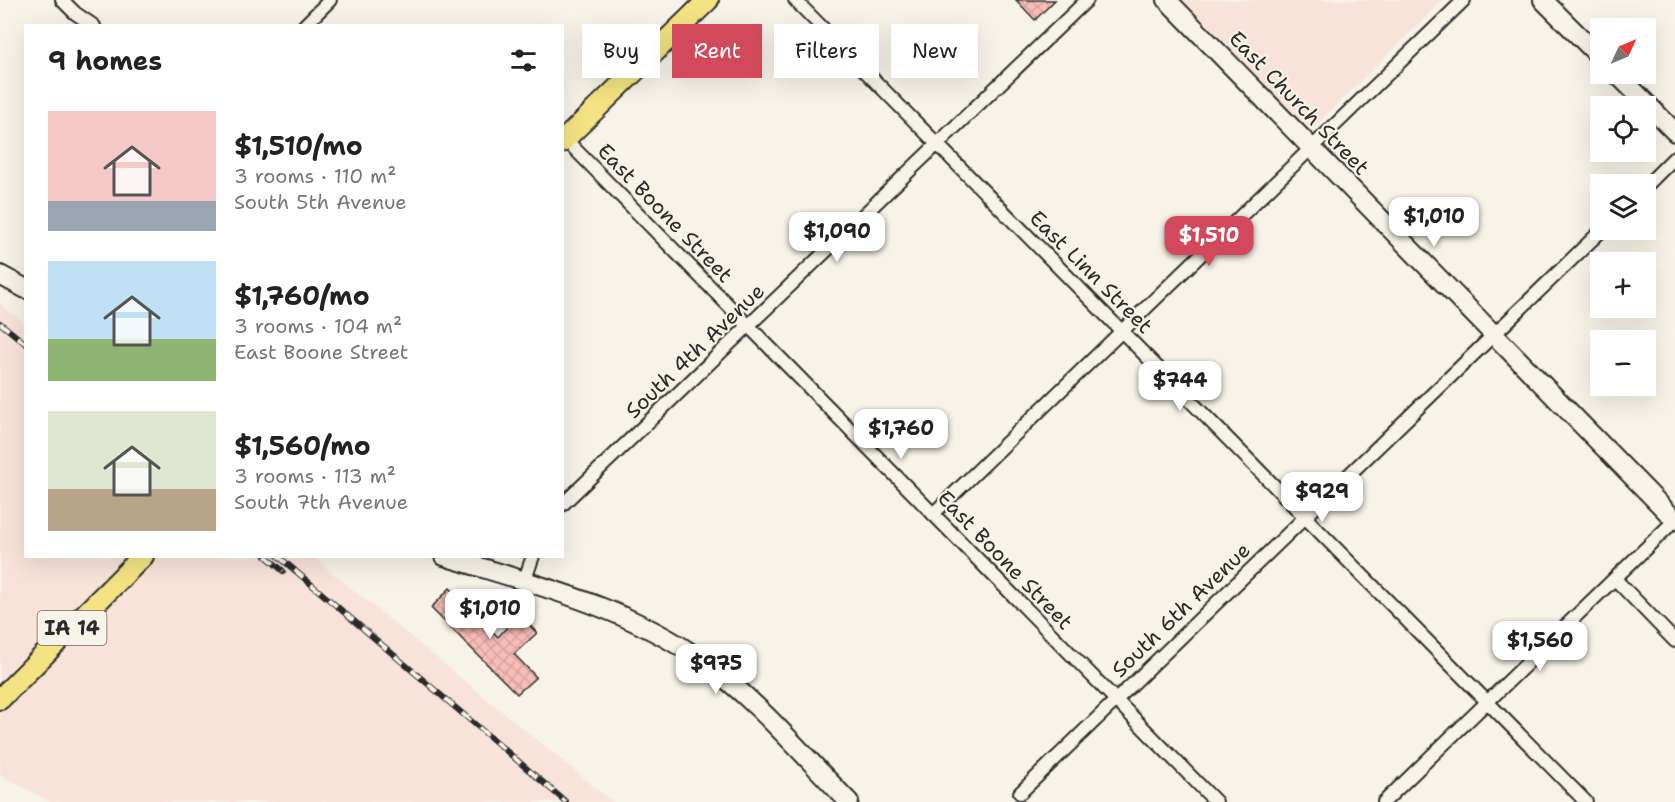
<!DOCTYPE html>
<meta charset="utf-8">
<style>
:root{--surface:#fff;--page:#f6f6f6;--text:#222;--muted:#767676;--accent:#d1495b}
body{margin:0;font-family:"Shantell Sans",sans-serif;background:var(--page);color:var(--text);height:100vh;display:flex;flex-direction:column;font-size:22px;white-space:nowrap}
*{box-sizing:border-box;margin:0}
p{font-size:20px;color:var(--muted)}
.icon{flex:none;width:33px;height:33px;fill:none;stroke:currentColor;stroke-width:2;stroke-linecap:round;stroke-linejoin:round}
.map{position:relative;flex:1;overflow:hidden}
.panel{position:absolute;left:24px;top:24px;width:540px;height:534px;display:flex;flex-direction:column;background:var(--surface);border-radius:0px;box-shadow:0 6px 24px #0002}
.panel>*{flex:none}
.top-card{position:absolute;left:582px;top:24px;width:570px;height:54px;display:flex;gap:12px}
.needle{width:39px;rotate:46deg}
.tools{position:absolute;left:1590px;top:18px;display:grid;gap:12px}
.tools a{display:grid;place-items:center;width:66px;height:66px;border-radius:0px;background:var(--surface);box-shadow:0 6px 24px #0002;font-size:30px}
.price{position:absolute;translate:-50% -51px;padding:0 14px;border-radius:12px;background:#fff;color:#222;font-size:20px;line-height:39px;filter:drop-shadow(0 2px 3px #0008)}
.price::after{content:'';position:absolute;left:50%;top:36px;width:18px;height:14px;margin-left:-9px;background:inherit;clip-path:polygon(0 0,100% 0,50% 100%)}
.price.on{background:var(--accent);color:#fff}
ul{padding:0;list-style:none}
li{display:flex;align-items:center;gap:18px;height:150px;padding:0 24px}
li span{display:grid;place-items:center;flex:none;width:168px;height:120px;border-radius:0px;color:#555}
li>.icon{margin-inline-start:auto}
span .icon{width:72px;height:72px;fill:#fffc;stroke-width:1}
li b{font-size:26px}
h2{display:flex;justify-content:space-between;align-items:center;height:72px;padding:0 24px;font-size:26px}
.tag{padding:0 21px;border-radius:0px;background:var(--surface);box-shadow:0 6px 24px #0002;font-size:21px;line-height:54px}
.tag.on{background:var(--accent);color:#fff}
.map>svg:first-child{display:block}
.built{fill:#f8e3da}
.building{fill:url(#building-cross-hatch);stroke:#2b2b2b;stroke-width:1.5}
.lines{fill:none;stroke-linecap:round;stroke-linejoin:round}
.street-casing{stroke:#2b2b2b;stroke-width:16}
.secondary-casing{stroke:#2b2b2b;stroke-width:22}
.primary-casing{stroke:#2b2b2b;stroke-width:24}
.street{stroke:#f7f3e8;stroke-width:12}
.secondary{stroke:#f7f3e8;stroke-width:18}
.primary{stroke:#f4e382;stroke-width:20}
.rail-casing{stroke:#2b2b2b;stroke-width:6}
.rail{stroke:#f7f3e8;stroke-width:4;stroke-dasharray:11;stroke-linecap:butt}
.labels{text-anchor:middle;stroke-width:4.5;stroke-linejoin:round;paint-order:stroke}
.shield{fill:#f7f3e8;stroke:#686764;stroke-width:1.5}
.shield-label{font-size:20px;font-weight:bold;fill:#2b2b2b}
.street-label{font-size:21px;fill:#2b2b2b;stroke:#f7f3e8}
</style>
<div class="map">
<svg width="1675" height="802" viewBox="0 0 1675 802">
<defs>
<pattern id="building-cross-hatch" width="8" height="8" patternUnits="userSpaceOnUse" patternTransform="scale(1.5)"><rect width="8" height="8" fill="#f9bdb8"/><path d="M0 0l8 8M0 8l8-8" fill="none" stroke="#d6a39e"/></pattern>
</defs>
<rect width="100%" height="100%" fill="#f7f3e8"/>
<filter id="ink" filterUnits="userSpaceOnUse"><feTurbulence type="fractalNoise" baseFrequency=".0167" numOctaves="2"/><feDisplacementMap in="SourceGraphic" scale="12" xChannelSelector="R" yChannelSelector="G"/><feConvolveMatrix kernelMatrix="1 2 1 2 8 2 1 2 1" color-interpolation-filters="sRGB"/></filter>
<g filter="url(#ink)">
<!-- built -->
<g class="built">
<path d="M 1182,0 L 1443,0 L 1311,130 Z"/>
<path d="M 0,303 L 25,324 L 26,556 L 313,557 L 613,802 L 50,802 L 0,775 Z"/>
</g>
<!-- building -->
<g class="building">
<path d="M 1016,0 L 1055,0 L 1035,20 Z"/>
<path d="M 450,588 L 498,637 L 519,614 L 537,633 L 514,654 L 536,677 L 517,694 L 431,608 Z"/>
</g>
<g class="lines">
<defs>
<g id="street">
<path d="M 62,0 L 75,13 L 94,26"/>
<path d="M 795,0 L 1586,802"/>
<path d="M 304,26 L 330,0"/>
<path d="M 565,139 L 1216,802"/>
<path d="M 1646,186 L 1675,157"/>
<path d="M 562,505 L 1087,0"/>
<path d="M 933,514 L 1464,0"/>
<path d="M 1615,579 L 1675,641"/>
<path d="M 524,582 L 533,556"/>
<path d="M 1020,793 L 1602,230"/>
<path d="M 1384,802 L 1674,521"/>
</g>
<g id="secondary">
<path d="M 1167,0 L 1675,520"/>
<path d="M 1543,0 L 1600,57"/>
<path d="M 1617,74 L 1675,132"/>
<path d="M 0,275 L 26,289"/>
<path d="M 444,556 C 532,584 625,606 701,660 C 755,698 803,755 849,802"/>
</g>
<g id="primary">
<path d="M 562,142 L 708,0"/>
<path d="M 0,699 L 143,556"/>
</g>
</defs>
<!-- street casing -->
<use href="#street" class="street-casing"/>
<!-- secondary casing -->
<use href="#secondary" class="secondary-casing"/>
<!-- primary casing -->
<use href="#primary" class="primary-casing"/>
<!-- street -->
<use href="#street" class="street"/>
<!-- secondary -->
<use href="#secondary" class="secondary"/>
<!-- primary -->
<use href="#primary" class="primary"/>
<defs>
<g id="rail">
<path d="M 0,323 L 26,344"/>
<path d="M 266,556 L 283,571"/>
<path d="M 278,556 L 566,802"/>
</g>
</defs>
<!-- rail casing -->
<use href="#rail" class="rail-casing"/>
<!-- rail -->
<use href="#rail" class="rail"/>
</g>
</g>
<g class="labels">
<!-- shield labels -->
<rect class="shield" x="37.5" y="611" width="69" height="34" rx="4.5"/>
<g class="shield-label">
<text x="72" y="635">IA 14</text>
</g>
<!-- street labels -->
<g class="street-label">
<text transform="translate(1299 103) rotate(46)" y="7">East Church Street</text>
<text transform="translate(665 213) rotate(46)" y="7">East Boone Street</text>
<text transform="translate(1091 272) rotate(45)" y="7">East Linn Street</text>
<text transform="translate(695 351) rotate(-44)" y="7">South 4th Avenue</text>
<text transform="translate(1005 560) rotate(46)" y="7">East Boone Street</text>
<text transform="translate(1181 610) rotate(-44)" y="7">South 6th Avenue</text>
</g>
</g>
</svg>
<div class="tools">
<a><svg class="needle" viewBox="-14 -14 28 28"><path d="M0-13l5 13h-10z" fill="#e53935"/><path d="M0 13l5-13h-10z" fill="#767676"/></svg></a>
<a><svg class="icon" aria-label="locate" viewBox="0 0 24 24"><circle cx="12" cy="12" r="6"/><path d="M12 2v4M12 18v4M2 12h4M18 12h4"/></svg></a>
<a><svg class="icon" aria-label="layers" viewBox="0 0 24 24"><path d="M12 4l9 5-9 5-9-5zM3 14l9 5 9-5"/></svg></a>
<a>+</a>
<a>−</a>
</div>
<b class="price" style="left:1434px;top:248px">$1,010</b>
<b class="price" style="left:837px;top:263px">$1,090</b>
<b class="price on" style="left:1209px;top:267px">$1,510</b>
<b class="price" style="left:1180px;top:412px">$744</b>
<b class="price" style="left:901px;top:460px">$1,760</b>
<b class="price" style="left:1322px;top:523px">$929</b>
<b class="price" style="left:490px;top:640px">$1,010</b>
<b class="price" style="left:1540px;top:672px">$1,560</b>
<b class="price" style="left:716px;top:695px">$975</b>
<div class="top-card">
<a class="tag">Buy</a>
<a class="tag on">Rent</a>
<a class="tag">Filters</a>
<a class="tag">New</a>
</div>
<section class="panel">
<h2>9 homes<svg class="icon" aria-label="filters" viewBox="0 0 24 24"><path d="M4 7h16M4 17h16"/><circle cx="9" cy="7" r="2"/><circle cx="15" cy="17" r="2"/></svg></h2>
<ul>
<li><span style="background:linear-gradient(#f6c9c9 75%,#9aa5b1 0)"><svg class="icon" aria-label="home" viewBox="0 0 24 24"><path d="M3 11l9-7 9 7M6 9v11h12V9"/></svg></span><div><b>$1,510/mo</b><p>3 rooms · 110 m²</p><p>South 5th Avenue</p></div></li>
<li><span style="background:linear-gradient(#bfe0f5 65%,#8fb573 0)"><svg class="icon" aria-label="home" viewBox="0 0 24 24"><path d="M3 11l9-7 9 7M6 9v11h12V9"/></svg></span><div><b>$1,760/mo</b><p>3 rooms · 104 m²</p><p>East Boone Street</p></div></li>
<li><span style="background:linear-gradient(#dfe7d0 65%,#b9a48a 0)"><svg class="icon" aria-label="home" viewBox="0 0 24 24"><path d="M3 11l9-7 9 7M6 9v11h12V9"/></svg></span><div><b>$1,560/mo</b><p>3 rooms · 113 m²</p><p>South 7th Avenue</p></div></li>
</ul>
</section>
</div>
